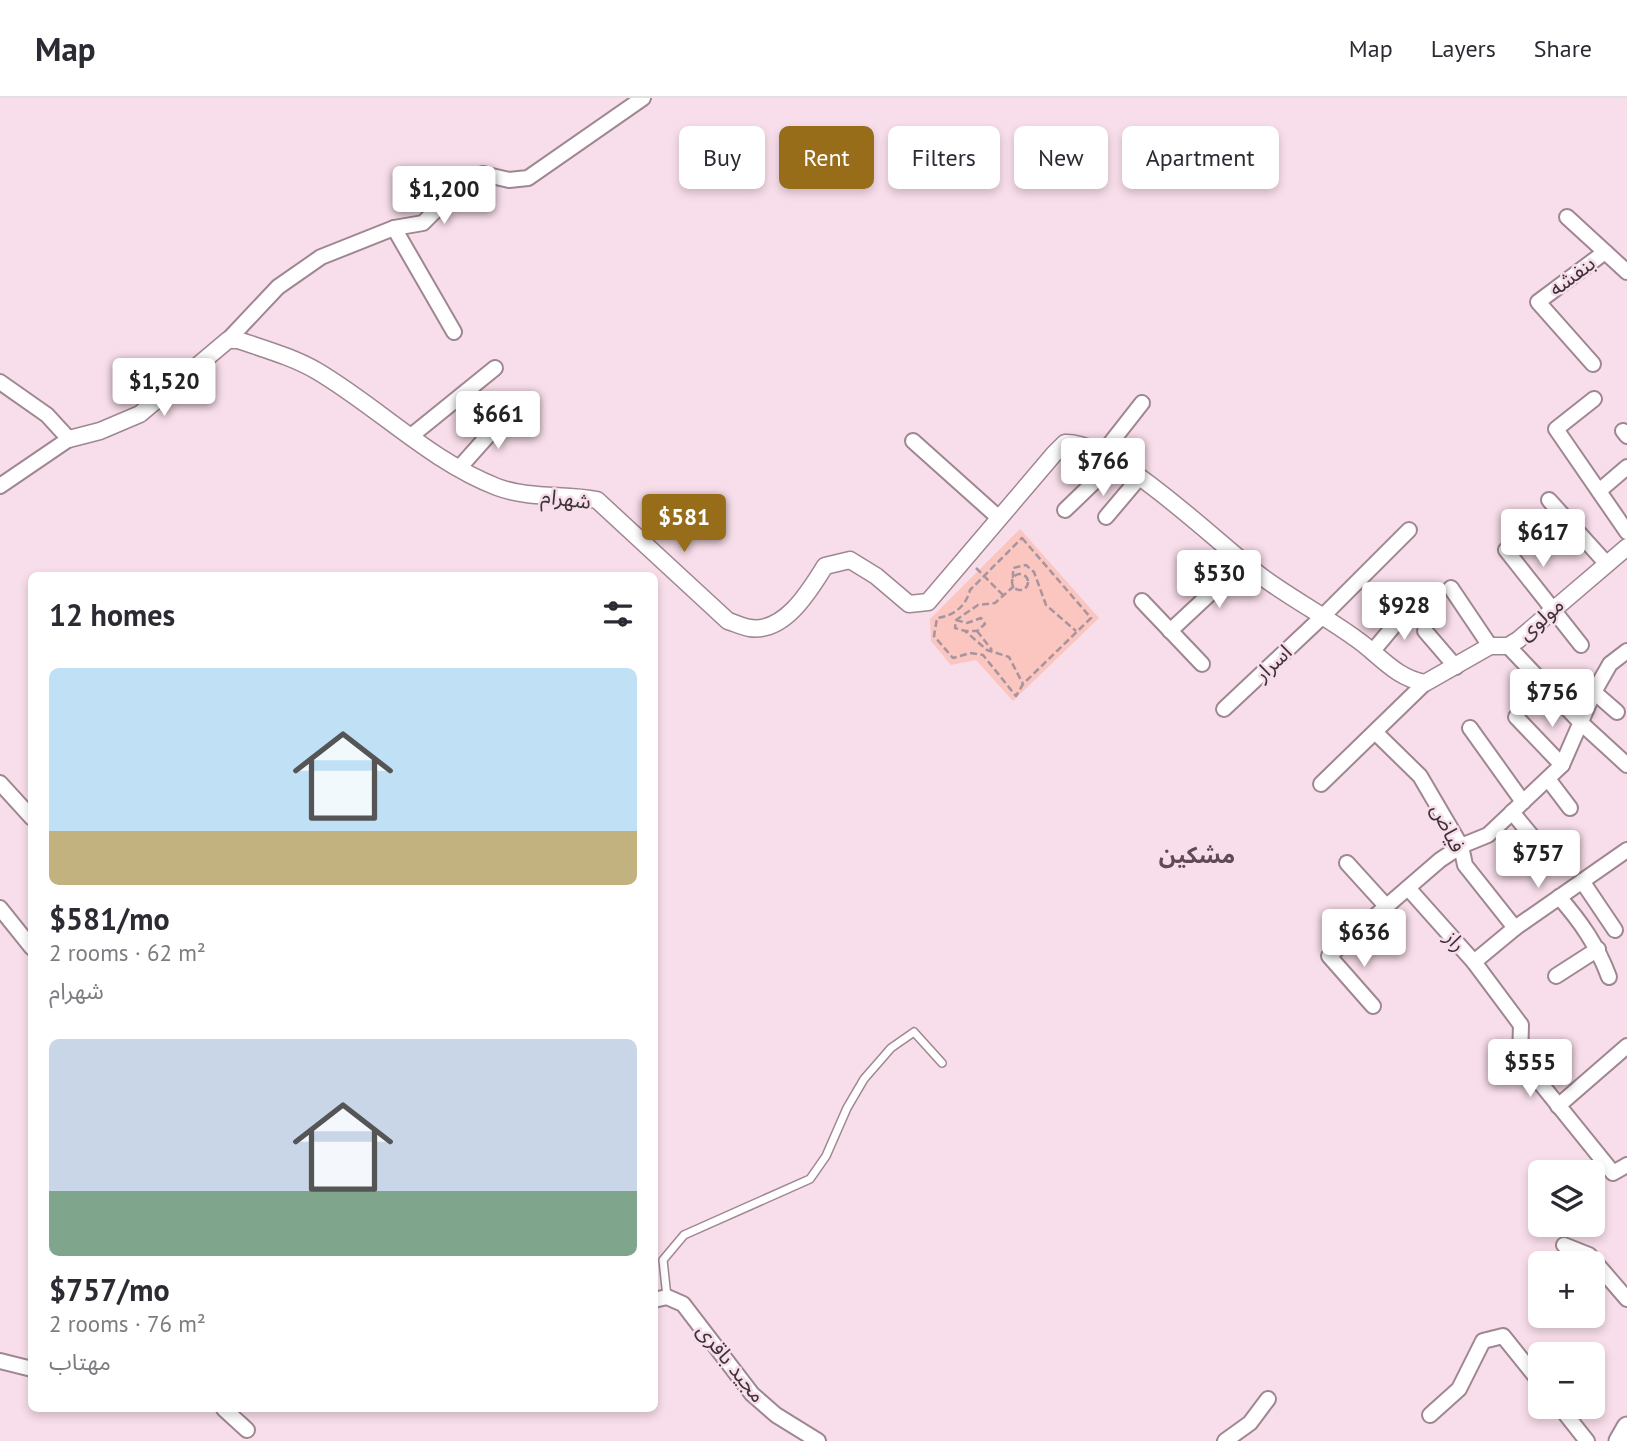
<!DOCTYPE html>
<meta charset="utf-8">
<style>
:root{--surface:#fff;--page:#f2f2f3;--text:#2b2b33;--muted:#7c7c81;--line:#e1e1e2;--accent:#976d19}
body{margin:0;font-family:"PT Sans","Noto Sans Arabic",sans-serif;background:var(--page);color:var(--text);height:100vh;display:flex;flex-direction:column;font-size:26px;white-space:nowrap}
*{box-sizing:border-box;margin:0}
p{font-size:23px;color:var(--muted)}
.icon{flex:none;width:38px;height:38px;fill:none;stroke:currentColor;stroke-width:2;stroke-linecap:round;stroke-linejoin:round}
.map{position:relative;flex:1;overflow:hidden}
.sheet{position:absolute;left:28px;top:474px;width:630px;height:840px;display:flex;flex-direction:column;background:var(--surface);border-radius:10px;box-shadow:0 4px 10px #0003}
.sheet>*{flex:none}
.top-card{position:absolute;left:679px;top:28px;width:665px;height:63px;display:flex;gap:14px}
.buttons{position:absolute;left:1528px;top:1062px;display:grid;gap:14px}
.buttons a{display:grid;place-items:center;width:77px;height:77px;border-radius:10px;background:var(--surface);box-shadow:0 4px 10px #0003;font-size:35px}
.price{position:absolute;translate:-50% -60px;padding:0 16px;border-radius:7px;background:#fff;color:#222;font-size:23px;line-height:46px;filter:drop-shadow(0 2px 4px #0008)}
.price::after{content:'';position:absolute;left:50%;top:42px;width:21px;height:16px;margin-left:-10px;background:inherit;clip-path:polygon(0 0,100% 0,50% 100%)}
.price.on{background:var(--accent);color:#fff}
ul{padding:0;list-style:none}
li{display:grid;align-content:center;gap:14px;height:371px;padding:0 21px}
li span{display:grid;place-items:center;height:217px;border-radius:10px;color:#555}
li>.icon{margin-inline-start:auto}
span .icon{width:126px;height:126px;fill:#fffc;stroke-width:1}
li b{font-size:30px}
h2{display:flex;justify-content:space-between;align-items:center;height:84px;padding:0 21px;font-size:30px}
.pill{padding:0 24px;border-radius:10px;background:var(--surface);box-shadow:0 4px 10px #0003;font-size:24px;line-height:63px}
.pill.on{background:var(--accent);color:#fff}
header{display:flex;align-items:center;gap:42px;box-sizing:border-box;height:98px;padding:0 35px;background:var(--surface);border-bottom:2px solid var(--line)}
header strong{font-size:33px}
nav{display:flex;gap:38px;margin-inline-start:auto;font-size:24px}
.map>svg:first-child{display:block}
.green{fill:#fbc5c0}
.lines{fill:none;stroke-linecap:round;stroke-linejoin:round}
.service-casing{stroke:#9f8792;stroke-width:10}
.minor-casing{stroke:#9f8792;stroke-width:18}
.tertiary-casing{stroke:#9f8792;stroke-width:19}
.secondary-casing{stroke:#9f8792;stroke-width:23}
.path{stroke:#a7949d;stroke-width:2.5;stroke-dasharray:7 3.5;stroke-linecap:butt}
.service{stroke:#fff;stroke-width:7}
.minor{stroke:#fff;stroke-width:14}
.tertiary{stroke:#fff;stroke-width:16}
.secondary{stroke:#fff;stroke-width:19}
.labels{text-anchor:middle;stroke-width:5;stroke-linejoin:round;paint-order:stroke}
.street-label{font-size:21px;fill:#3d3338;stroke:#f8deea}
.neighbourhood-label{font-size:23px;font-weight:bold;fill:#604a55;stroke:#f8deea}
</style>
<header>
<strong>Map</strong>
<nav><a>Map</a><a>Layers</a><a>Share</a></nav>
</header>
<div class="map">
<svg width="1627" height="1343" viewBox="0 0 1627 1343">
<rect width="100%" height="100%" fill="#f8deea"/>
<!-- green -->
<path class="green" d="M 1020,431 L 1099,520 L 1013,603 L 976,562 L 951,567 L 931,543 L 930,521 Z"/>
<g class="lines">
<defs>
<path id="service" d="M 667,1199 L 663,1162 L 684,1137 L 810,1081 L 826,1058 L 847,1010 L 864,981 L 891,950 L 914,934 L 942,965"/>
<g id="minor">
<path d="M 1567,119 L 1627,174"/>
<path d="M 394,130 L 454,234"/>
<path d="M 228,242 L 278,189 L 321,159 L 394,130 L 423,125 L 463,85 L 483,76 L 509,82 L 528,80 L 643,0"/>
<path d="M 1593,266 L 1538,204 L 1605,154"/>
<path d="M 0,284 L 47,317 L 69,341 L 0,388"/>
<path d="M 1594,301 L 1556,331 L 1627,434"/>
<path d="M 1623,333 L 1627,338"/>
<path d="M 411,338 L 495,270"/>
<path d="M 913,343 L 999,420"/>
<path d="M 1102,356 L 1142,305"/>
<path d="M 460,369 L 509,314"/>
<path d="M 1599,393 L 1627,369"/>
<path d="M 1549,402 L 1606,465"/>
<path d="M 1065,412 L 1116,363"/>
<path d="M 1106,419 L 1139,380"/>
<path d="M 1506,452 L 1581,547"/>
<path d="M 1451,490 L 1490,548"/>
<path d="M 1142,503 L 1202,566"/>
<path d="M 1170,533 L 1244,464"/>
<path d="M 1425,533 L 1456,569"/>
<path d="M 1508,548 L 1580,624 L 1627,667"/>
<path d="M 1372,554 L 1408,511"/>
<path d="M 1594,594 L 1617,614"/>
<path d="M 1224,611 L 1322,519 L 1409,432"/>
<path d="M 1516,619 L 1562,667"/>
<path d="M 1470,630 L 1523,704"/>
<path d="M 1376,635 L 1420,678 L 1461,748 L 1465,767 L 1515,830"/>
<path d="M 1548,681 L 1570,710"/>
<path d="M 0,685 L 32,720"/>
<path d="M 1321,686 L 1425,585"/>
<path d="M 1512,714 L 1540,748"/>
<path d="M 1347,765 L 1387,809"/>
<path d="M 1582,783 L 1615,832"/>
<path d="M 1408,790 L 1474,864 L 1521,927 L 1520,960 L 1613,1075 L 1627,1067"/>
<path d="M 1559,799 C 1581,824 1597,847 1609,879"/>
<path d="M 0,810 L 32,850"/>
<path d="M 1474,864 L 1515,830 L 1627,752"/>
<path d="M 1556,878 L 1598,851"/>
<path d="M 1373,908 L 1329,858 L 1440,762 L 1461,748 L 1488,737 L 1562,667 L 1594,594 L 1610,566 L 1627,553"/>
<path d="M 1558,1008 L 1627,948"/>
<path d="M 1564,1147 L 1589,1157 L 1627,1201"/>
<path d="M 654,1202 L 667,1199 L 683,1206 L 752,1296 L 776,1317 L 818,1343"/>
<path d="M 0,1263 L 32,1271"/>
<path d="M 1560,1309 L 1587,1343"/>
<path d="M 224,1311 L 247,1332"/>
<path d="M 1430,1317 L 1459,1291 L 1483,1243 L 1503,1238 L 1540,1284"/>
<path d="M 1225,1343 L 1250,1325 L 1268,1301"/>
</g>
<path id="tertiary" d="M 69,341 L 100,333 L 140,316 L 228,242 L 238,242 C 264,251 293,259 317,273 C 378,309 430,363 497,389 C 529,401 564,396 597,402 L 728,523 C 735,525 743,529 750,530 C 785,535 810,492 825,468 L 850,462 L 876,478 L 909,506 L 928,504 L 1054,356 L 1065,345 C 1115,342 1222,450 1265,481 C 1294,502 1326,519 1355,540 C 1380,557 1394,579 1425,585 L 1490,548 L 1508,548 L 1518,542 L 1627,449"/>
<path id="secondary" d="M 1619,1343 L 1627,1329"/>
</defs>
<!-- service casing -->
<use href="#service" class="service-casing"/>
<!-- minor casing -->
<use href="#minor" class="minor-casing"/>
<!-- tertiary casing -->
<use href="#tertiary" class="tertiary-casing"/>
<!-- secondary casing -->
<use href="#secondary" class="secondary-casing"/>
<!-- path -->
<g class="path">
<path d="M 1022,440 L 1091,520 L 1023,586 L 1016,598 L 983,557 L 970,555 L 953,560 L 934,538 L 937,520 C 954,518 966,508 970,492 Z"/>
<path d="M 976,470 L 1003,497"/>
<circle cx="1020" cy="484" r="8"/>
<path d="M 1013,480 L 1013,470 L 1026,467 L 1034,474 L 1046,507 L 1076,533"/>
<path d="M 1014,488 L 995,505 L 978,507 L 956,522 L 955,530 L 965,533 L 987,552 L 1009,559 L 1023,586"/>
<path d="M 956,522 L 967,525 L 981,520 L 985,526 L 977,533 L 965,533"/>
<path d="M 977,533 L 992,552"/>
</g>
<!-- service -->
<use href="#service" class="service"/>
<!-- minor -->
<use href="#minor" class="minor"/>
<!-- tertiary -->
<use href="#tertiary" class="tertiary"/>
<!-- secondary -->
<use href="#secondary" class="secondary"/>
</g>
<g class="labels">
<!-- street labels -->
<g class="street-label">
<text transform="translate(1572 178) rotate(-37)" y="7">بنفشه</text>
<text transform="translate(566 401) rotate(7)" y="7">شهرام</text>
<text transform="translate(1541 521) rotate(-41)" y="7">مولوی</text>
<text transform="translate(1273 565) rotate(-43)" y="7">اسرار</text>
<text transform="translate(1448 730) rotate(64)" y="7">فیاض</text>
<text transform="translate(1455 843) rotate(48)" y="7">راز</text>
<text transform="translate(731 1265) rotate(51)" y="7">مجید باقری</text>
</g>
<!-- neighbourhood labels -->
<g class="neighbourhood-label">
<text x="1197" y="765">مشکین</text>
</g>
</g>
</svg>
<div class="buttons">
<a><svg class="icon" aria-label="layers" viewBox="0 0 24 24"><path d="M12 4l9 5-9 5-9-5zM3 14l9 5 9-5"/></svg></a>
<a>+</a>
<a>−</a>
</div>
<b class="price" style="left:444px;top:128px">$1,200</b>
<b class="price" style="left:164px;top:320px">$1,520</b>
<b class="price" style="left:498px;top:353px">$661</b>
<b class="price" style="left:1103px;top:400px">$766</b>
<b class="price on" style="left:684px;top:456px">$581</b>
<b class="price" style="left:1543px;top:471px">$617</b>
<b class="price" style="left:1219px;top:512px">$530</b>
<b class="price" style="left:1404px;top:544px">$928</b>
<b class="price" style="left:1552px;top:631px">$756</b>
<b class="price" style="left:1538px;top:792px">$757</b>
<b class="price" style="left:1364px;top:871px">$636</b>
<b class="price" style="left:1530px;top:1001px">$555</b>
<div class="top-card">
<a class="pill">Buy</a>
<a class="pill on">Rent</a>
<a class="pill">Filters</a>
<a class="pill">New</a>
<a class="pill">Apartment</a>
</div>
<section class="sheet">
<h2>12 homes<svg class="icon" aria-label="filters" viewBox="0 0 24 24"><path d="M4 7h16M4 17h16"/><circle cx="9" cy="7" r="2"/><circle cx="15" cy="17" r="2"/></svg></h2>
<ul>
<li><span style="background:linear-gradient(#bfe0f5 75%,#c2b280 0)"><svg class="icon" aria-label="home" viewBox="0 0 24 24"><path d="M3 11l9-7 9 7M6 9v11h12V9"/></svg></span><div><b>$581/mo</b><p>2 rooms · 62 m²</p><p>شهرام</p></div></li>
<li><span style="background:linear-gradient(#c9d6e8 70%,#7fa58c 0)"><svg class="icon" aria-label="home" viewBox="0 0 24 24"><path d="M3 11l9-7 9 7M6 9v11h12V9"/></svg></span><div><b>$757/mo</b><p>2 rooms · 76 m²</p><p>مهتاب</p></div></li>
</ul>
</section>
</div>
